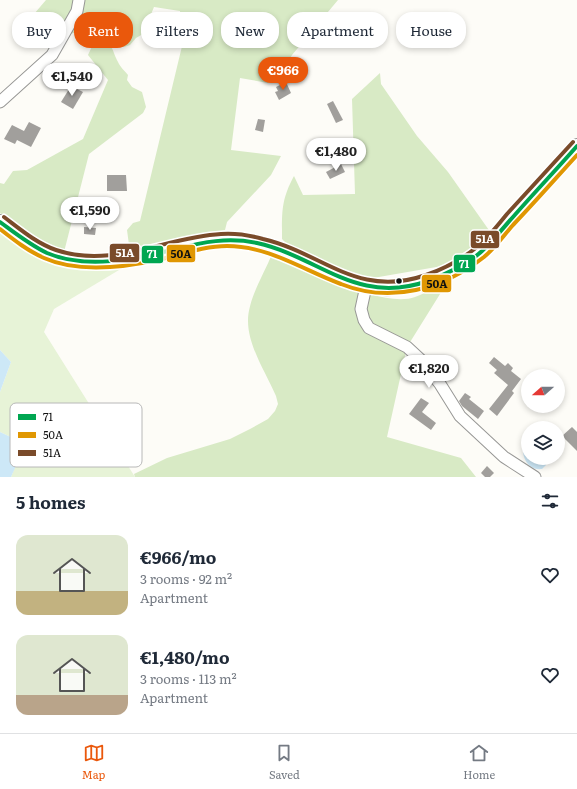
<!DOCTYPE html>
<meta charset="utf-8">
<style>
:root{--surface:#fff;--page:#f6f6f7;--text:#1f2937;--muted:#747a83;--line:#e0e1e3;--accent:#ea580c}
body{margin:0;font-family:Literata,serif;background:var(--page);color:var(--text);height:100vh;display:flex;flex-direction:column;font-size:15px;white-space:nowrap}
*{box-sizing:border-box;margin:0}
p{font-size:13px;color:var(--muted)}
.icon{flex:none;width:22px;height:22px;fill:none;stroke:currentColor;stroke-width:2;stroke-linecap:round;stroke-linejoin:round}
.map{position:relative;height:477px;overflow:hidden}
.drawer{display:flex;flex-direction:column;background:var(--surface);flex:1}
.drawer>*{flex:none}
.banner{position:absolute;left:12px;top:12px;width:553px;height:36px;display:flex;gap:8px}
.needle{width:26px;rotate:249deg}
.buttons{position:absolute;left:521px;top:369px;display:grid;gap:8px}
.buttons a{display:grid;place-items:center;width:44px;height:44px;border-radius:50%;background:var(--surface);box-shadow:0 2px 6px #0003;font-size:20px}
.price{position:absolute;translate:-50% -34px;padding:0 9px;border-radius:14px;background:#fff;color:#222;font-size:13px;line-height:26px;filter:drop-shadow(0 1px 2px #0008)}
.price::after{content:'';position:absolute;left:50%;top:24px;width:12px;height:9px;margin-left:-6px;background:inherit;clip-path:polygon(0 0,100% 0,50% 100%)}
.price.selected{background:var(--accent);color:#fff}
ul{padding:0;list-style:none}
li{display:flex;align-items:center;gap:12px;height:100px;padding:0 16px}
li span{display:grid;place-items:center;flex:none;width:112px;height:80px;border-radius:12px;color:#555}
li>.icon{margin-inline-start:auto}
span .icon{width:48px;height:48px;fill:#fffc;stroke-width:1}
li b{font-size:17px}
h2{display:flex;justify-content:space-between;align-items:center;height:48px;padding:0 16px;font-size:17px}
.chip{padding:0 14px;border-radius:16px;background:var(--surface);box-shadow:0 2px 6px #0003;font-size:14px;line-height:36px}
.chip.selected{background:var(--accent);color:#fff}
.dock{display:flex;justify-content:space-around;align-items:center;height:56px;border-top:1px solid var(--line);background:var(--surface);font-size:11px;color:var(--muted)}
.dock a{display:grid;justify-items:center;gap:2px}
.dock .selected{color:var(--accent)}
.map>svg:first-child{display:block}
.green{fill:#e7f3d7}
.forest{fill:#d8eac5}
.water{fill:#cde8f7}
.building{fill:#a19f9c}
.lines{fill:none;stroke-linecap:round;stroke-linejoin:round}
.minor-casing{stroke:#979795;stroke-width:13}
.tertiary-casing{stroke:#979795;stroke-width:16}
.minor{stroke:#fffffe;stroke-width:11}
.tertiary{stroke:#fffffe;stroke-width:14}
.bus-1-casing{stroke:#fff;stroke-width:7}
.bus-2-casing{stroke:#fff;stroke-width:7}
.bus-3-casing{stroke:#fff;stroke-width:7}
.bus-1{stroke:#00a651;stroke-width:4}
.bus-2{stroke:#e09702;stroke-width:4}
.bus-3{stroke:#7a4b2a;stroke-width:4}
.bus-dot{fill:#111;stroke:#fff;stroke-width:1.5}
.key{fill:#fff;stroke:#b8b8b8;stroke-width:1}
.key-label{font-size:11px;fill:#111}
.line-badge{stroke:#fff;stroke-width:1.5}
.badge-label{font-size:11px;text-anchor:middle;font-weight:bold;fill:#fff}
.pale-badge-label{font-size:11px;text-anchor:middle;font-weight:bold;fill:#111}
</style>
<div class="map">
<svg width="577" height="477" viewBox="0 0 577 477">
<rect width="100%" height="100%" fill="#fdfcf7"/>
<!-- green -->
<path class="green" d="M 0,231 C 14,241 26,252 41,259 C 67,270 96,269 124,267 L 54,309 L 44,332 L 135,477 L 11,477 L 15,467 L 17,440 L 0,432 L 0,392 L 11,362 L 0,350 Z"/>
<!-- forest -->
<g class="forest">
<path d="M 46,0 L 338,0 L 292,55 C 286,66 276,72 268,83 L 240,78 L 231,150 L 281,156 L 271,175 L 227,222 L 225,230 L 136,252 L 129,245 L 127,230 L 133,223 L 140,221 L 183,42 L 180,11 L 154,7 L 143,34 L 136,38 L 130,45 L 124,47 L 118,44 L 105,34 C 92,38 93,32 81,31 C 77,31 73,34 69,34 C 62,33 39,19 34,14 Z"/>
<path d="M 95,40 C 114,40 111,50 118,62 C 120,67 125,71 128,75 L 127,80 L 132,87 L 142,92 L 146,107 L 143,113 L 89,154 L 64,252 L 32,236 L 0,213 L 0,183 L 4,184 L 13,171 L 27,170 L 83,139 L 108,80 L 88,55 Z"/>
<path d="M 380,73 L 381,84 L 417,136 L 448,172 L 491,233 L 479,247 L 448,265 L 373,278 L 354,274 L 288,245 L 282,239 C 282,212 281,200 294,176 L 303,195 L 355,194 L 352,99 Z"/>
<path d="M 272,254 C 305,268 382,309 415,297 C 427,293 439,284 450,278 L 407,347 L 387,437 L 461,458 L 476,477 L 135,477 L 134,474 L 167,458 L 230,439 L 250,429 L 268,419 L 275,411 L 278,404 L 276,396 C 266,373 248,346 248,321 C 248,299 264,274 272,254 Z"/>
</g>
<!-- water -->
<g class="water">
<path d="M 0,350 L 11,362 L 0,392 Z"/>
<path d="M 0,432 L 17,440 L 15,468 L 11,477 L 0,477 Z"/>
<path d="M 528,438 L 528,458 L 547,458 L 546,465 L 542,469 C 526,471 520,453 524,441 Z"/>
</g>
<!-- building -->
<g class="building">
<path d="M 46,25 L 51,33 L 41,38 L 37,30 Z"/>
<path d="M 286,82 L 291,93 L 279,100 L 275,92 L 278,91 L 276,87 Z"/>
<path d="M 71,86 L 83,92 L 73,109 L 61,102 Z"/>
<path d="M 333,101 L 343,120 L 336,123 L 327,104 Z"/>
<path d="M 258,119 L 265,120 L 263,132 L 255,130 Z"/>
<path d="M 29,122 L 41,128 L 31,147 L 17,140 L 15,144 L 4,139 L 12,125 L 24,131 Z"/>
<path d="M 341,164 L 345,172 L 330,179 L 326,172 Z"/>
<path d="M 107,175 L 126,175 L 127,191 L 107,191 Z"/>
<path d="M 84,227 L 96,228 L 95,235 L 84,234 Z"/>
<path d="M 494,357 L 505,366 L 508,363 L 513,368 L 511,371 L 521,379 L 512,391 L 514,393 L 497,416 L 489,409 L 508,385 L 494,373 L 497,370 L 489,363 Z"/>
<path d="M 465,393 L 471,397 L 469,399 L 484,411 L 478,419 L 462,406 L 459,401 Z"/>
<path d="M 421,398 L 429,403 L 422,412 L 436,423 L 431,430 L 409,414 Z"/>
<path d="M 572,427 L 577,432 L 577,451 L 562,436 Z"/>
<path d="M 487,466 L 494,473 L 490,477 L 485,477 L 481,473 Z"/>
</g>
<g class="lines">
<defs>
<g id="minor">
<path d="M 0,102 L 52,55 L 77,11 L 79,0"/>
<path d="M 366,286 L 361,309 L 364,320 L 369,328 L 407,347 L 421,360 L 440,384 L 460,416 L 504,457 L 535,477"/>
</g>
<path id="tertiary" d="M 0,222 C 20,236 39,253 63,258 C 97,265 135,260 168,251 C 186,247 203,241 222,240 C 240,239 258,243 275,248 C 302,260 338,280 366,286 C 406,295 451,275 482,251 L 577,146"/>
</defs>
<!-- minor casing -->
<use href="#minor" class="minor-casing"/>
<!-- tertiary casing -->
<use href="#tertiary" class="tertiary-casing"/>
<!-- minor -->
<use href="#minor" class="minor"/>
<!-- tertiary -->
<use href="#tertiary" class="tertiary"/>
<defs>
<path id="bus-1" d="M 0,222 C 15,233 30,245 47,253 C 87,270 135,259 176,249 C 203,242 228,237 257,243 C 320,257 356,306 428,281 C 446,274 468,264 482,251 C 493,241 503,228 513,217 C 534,193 556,170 577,146"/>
<path id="bus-2" d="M 0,229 C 14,240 28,251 44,258 C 78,273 121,268 157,260 C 180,255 203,246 227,246 C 269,246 303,270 341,284 C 391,304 443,289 484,257 C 495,248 504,235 513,225 C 535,202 556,178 577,155"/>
<path id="bus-3" d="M 4,217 C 20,229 36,243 56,250 C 112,269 166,237 221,234 C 235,233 249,235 263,239 C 323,253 357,299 426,275 C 444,269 462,259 477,247 C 488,238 498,225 507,214 C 529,190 551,166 573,142"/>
</defs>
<!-- bus-1 casing -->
<use href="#bus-1" class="bus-1-casing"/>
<!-- bus-2 casing -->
<use href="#bus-2" class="bus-2-casing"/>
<!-- bus-3 casing -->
<use href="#bus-3" class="bus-3-casing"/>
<!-- bus-1 -->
<use href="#bus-1" class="bus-1"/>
<!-- bus-2 -->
<use href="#bus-2" class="bus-2"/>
<!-- bus-3 -->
<use href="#bus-3" class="bus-3"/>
</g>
<!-- markers -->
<circle class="bus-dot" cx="399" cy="281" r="3.5"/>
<!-- legend -->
<rect x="10" y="403" width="132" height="64" rx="6" class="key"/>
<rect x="18" y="414" width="18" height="6" fill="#00a651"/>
<rect x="18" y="432" width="18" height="6" fill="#e09702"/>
<rect x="18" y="450" width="18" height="6" fill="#7a4b2a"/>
<g class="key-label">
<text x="43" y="421">71</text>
<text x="43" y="439">50A</text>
<text x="43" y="457">51A</text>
</g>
<g class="line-badge">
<rect x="470" y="230" width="30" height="19" rx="4" fill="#7a4b2a"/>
<rect x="109" y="243" width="31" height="20" rx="4" fill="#7a4b2a"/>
<rect x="166" y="244" width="30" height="19" rx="4" fill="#e09702"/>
<rect x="141" y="245" width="23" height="19" rx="4" fill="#00a651"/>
<rect x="453" y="254" width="23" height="19" rx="4" fill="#00a651"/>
<rect x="421" y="274" width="31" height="19" rx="4" fill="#e09702"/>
</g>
<g class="badge-label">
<text x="485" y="243">51A</text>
<text x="125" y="257">51A</text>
<text x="152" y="258">71</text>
<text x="464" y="268">71</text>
</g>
<g class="pale-badge-label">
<text x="181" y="258">50A</text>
<text x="437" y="288">50A</text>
</g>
</svg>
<div class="buttons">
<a><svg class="needle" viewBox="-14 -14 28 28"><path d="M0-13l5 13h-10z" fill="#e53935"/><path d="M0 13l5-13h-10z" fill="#747a83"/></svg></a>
<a><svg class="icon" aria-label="layers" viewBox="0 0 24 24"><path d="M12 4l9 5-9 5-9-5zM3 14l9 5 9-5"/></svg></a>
</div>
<b class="price selected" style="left:283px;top:91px">€966</b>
<b class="price" style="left:72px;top:97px">€1,540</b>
<b class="price" style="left:336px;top:172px">€1,480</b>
<b class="price" style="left:90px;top:231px">€1,590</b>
<b class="price" style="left:429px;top:389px">€1,820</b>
<div class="banner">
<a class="chip">Buy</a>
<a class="chip selected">Rent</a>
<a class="chip">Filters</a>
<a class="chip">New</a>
<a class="chip">Apartment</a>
<a class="chip">House</a>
</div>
</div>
<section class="drawer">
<h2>5 homes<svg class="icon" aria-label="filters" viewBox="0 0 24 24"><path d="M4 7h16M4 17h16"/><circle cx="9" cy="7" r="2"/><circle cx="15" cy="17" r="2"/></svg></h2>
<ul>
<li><span style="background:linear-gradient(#dfe7d0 70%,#c2b280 0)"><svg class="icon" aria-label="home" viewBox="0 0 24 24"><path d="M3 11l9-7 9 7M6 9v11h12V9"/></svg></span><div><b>€966/mo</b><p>3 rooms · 92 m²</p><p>Apartment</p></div><svg class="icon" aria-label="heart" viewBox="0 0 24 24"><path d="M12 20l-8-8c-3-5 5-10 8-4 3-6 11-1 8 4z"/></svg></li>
<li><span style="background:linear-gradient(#dfe7d0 75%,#b9a48a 0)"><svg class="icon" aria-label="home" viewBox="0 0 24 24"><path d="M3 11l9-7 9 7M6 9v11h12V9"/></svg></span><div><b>€1,480/mo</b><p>3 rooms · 113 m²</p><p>Apartment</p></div><svg class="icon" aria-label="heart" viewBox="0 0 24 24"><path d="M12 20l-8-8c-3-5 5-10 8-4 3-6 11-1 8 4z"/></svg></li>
</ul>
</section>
<nav class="dock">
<a class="selected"><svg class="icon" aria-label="map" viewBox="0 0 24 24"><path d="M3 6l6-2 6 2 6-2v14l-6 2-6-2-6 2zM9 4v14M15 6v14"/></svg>Map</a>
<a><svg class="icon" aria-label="saved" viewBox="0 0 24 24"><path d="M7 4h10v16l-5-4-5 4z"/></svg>Saved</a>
<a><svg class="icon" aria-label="home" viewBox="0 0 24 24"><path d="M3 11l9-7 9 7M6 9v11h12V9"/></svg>Home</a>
</nav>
